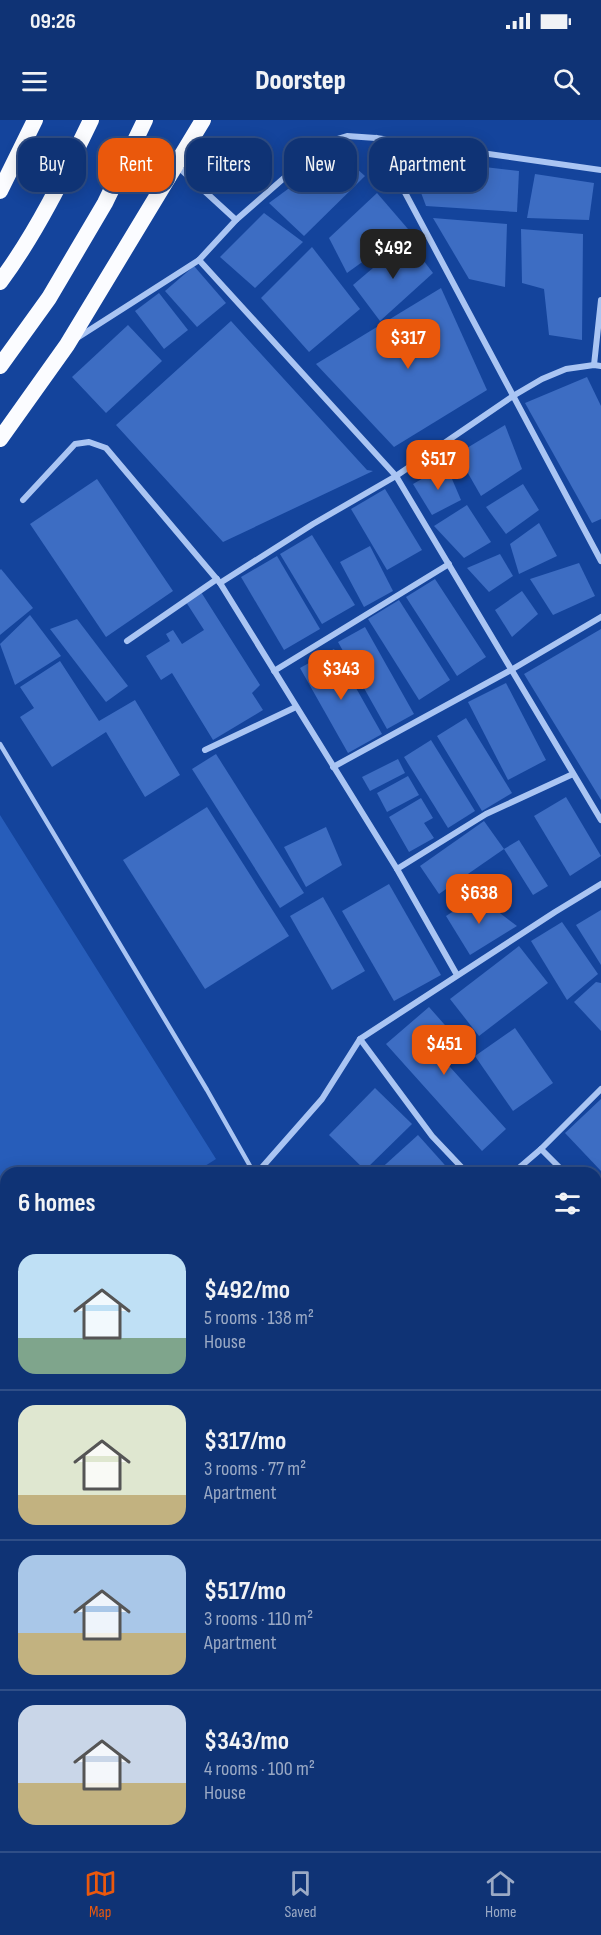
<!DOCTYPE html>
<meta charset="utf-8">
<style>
:root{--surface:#0f3375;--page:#183b7a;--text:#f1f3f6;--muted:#9baac5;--line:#2f4e87;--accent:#ea580c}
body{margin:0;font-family:"Sofia Sans Condensed",sans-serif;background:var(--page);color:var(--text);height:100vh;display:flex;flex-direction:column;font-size:22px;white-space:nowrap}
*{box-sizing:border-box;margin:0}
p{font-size:20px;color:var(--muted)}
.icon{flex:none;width:33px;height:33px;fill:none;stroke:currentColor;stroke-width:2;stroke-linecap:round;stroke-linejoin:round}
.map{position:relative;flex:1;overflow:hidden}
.details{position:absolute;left:0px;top:1047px;width:602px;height:684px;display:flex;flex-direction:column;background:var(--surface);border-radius:18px 18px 0 0;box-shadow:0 3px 15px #0003,0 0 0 2px var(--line)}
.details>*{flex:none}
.hud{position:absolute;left:18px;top:18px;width:566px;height:54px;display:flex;gap:12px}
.price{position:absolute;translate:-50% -51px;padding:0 14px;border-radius:12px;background:var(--accent);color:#fff;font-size:20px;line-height:39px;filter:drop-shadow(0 2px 3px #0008)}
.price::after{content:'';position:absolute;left:50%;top:36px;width:18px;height:14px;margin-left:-9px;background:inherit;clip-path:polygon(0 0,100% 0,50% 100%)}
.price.on{background:#222;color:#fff}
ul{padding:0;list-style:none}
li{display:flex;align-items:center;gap:18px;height:150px;padding:0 18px}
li+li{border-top:2px solid var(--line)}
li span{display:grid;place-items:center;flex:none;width:168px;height:120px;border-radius:18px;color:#555}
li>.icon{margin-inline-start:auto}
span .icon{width:72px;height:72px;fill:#fffc;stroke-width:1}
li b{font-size:26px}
h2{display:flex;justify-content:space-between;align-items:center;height:72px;padding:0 18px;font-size:26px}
.pill{padding:0 21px;border-radius:18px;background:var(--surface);box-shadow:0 3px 15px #0003,0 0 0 2px var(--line);font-size:21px;line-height:54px}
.pill.on{background:var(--accent);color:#fff}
.status{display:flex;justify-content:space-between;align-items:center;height:42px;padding:0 30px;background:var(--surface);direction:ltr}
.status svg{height:16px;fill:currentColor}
header{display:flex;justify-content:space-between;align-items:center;height:78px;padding:0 18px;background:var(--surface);font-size:27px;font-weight:800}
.dock{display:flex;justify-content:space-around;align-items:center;height:84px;border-top:2px solid var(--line);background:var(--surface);font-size:16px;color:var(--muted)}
.dock a{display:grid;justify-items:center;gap:3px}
.dock .on{color:var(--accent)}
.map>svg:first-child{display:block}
.green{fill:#275dba}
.building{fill:#3d6dc3}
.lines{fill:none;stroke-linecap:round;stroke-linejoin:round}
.service{stroke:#aac5f3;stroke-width:4.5}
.minor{stroke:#aac5f3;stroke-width:6}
.primary{stroke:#f7f9ff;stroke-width:15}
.trunk{stroke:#fbfcff;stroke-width:16}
</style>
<div class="status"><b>09:26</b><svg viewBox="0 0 49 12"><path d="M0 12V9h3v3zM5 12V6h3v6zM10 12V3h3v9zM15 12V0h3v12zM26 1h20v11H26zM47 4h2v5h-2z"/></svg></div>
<header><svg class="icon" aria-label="menu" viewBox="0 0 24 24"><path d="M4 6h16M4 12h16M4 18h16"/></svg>Doorstep<svg class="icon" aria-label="search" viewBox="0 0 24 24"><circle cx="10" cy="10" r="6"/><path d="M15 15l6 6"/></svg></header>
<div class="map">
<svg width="601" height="1731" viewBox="0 0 601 1731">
<rect width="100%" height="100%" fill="#14449c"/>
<!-- green -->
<path class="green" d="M 0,695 L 216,1039 L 194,1053 L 6,1053 L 6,1171 L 0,1174 Z"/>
<!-- building -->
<g class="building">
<path d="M 338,32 L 365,56 L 304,116 L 269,83 Z"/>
<path d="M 408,38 L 519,51 L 517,92 L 426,86 Z"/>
<path d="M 535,54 L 594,63 L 589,100 L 527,98 Z"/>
<path d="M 377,73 L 408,109 L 347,153 L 329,118 Z"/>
<path d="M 264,93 L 303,122 L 255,168 L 220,137 Z"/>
<path d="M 433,98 L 507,104 L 505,167 L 469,159 Z"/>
<path d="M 521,109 L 583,114 L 582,220 L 549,215 L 544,169 L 522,163 Z"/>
<path d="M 407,119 L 433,153 L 380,201 L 353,165 Z"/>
<path d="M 312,127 L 360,189 L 309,232 L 261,178 Z"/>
<path d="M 194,146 L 226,183 L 197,207 L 165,171 Z"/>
<path d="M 441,168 L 487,270 L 394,327 L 316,244 Z"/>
<path d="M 159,173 L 188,210 L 164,229 L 135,191 Z"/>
<path d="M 231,201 L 367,350 L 373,351 L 223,422 L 116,305 Z"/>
<path d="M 128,205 L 162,241 L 106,293 L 72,257 Z"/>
<path d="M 587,257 L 601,286 L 601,399 L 592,403 L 525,283 Z"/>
<path d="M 505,305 L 522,349 L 481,376 L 457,334 Z"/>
<path d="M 446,345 L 461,380 L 432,395 L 413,364 Z"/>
<path d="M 97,359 L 173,471 L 106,517 L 30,404 Z"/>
<path d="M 523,364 L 539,390 L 506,414 L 486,387 Z"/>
<path d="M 385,369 L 422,430 L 387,450 L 351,389 Z"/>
<path d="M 467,385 L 491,422 L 464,438 L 434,406 Z"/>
<path d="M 539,403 L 557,436 L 519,454 L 510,424 Z"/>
<path d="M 312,415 L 355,485 L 322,504 L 280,434 Z"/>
<path d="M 370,426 L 393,471 L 364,487 L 340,442 Z"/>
<path d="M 500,434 L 513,456 L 489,472 L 467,448 Z"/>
<path d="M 277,436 L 320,509 L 284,530 L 241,457 Z"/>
<path d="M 579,443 L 595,476 L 553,495 L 530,459 Z"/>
<path d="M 1,449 L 33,488 L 0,515 L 0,450 Z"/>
<path d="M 435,459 L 486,537 L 457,556 L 406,477 Z"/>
<path d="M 522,471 L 538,494 L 512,517 L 495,490 Z"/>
<path d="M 201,472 L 260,565 L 252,573 L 263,590 L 213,620 L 172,553 L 161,560 L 146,536 L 170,521 L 166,514 L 173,510 L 182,524 L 204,510 L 186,482 Z"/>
<path d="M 399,480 L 450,560 L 419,580 L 368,499 Z"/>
<path d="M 30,495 L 61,536 L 15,565 L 0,524 Z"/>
<path d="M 77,499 L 128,566 L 106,582 L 50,509 Z"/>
<path d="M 365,507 L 414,594 L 387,609 L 338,522 Z"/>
<path d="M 601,509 L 601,680 L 524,554 Z"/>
<path d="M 334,529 L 382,614 L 348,633 L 300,548 Z"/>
<path d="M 60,541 L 99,601 L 135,580 L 180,655 L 145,677 L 106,612 L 52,647 L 20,597 L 34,588 L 20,567 Z"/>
<path d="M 506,563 L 546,640 L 508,660 L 468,582 Z"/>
<path d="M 466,598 L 512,673 L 482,691 L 437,616 Z"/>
<path d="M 431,620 L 475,691 L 448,708 L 404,637 Z"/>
<path d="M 216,634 L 304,773 L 280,788 L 192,649 Z"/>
<path d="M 398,639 L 405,653 L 370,671 L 362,657 Z"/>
<path d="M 408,656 L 419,675 L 387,692 L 377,673 Z"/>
<path d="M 566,677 L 601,736 L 570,756 L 534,696 Z"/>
<path d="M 421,678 L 433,698 L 424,703 L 434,718 L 409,732 L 389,697 Z"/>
<path d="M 207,687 L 289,816 L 205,869 L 123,740 Z"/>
<path d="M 484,701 L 504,729 L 439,774 L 420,746 Z"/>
<path d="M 326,707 L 342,745 L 306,767 L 284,727 Z"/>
<path d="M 519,720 L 548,766 L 533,775 L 504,729 Z"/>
<path d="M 389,764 L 441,855 L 394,881 L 342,791 Z"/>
<path d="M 323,777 L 365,851 L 332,870 L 290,796 Z"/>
<path d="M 469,781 L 488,784 L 517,806 L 470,835 L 446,796 Z"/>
<path d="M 601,790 L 601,845 L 576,805 Z"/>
<path d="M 562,802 L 598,854 L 567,880 L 531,821 Z"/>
<path d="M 519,826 L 548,863 L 479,916 L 450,879 Z"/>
<path d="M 596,862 L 601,863 L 601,911 L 574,882 Z"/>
<path d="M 429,887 L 459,921 L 441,937 L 506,1009 L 482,1031 L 386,924 Z"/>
<path d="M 515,908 L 553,963 L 513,991 L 475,936 Z"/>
<path d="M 375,968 L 412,1004 L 365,1050 L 329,1015 Z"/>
<path d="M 601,979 L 601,1051 L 565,1013 Z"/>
<path d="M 418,1015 L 452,1053 L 376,1053 Z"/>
<path d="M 601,1220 L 601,1273 L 596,1269 L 596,1226 Z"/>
<path d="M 0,1231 L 6,1241 L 6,1360 L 0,1350 Z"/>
<path d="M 601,1340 L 601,1392 L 596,1389 L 596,1349 Z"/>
<path d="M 601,1394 L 601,1481 L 596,1475 L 596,1403 Z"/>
<path d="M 0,1492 L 6,1501 L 6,1626 L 0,1630 Z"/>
<path d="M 601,1605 L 601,1679 L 598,1683 L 596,1681 L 596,1608 L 597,1609 Z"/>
<path d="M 38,1725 L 79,1725 L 69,1731 L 42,1731 Z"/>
<path d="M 182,1725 L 281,1725 L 286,1731 L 186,1731 Z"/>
<path d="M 402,1725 L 435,1725 L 441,1731 L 397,1731 Z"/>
<path d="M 451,1725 L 492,1725 L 483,1731 L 456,1731 Z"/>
<path d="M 534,1725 L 584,1725 L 590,1731 L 540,1731 Z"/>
</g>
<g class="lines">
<!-- service -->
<path class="service" d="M 0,624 L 207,970 L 254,1053"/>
<!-- minor -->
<g class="minor">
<path d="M 376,18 L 601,441"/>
<path d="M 176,45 L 236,100"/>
<path d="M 199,140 L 396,356 L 601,700"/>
<path d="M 77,218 L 199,140 L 236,100 L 324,23 L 347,16 L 376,18 L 601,50"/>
<path d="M 594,245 L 601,180"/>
<path d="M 23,380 L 75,324 L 89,322 L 106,328 L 220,463 L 397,749 L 457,855"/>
<path d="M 220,463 L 313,404 L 396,356 L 513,276 L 542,259 L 566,249 L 594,245 L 601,246"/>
<path d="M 127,521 L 217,459"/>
<path d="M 274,551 L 449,444"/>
<path d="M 205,630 L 296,587"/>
<path d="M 333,647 L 511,550 L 601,497"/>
<path d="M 397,749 L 486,694 L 573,654"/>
<path d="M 360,919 L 432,1016 L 467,1053"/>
<path d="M 541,1029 L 565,1053"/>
<path d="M 257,1053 L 322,979 L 360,919 L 555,792 L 601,764"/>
<path d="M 513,1053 L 541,1029 L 601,969"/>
<path d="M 596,1083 L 601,1089"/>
<path d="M 596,1097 L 601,1092"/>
<path d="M 596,1181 L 601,1176"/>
<path d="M 596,1290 L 601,1294"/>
<path d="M 596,1517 L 601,1522"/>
<path d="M 0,1652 L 6,1649"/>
<path d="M 381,1731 L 386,1725"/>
</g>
<!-- primary -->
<g class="primary">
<path d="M 0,1445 L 6,1455"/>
<path d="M 168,1725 L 171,1731"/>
</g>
<!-- trunk -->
<g class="trunk">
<path d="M 0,71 L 35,0"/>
<path d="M 0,162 C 37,112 64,56 91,0"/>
<path d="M 0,246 L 49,178 L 105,83 L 145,0"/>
<path d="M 0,319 L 67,225 L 203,0"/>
</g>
</g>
</svg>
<b class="price on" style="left:393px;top:160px">$492</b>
<b class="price" style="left:408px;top:250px">$317</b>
<b class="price" style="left:438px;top:371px">$517</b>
<b class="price" style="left:341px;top:581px">$343</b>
<b class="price" style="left:479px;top:805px">$638</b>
<b class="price" style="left:444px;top:956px">$451</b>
<div class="hud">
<a class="pill">Buy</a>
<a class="pill on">Rent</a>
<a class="pill">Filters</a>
<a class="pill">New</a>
<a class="pill">Apartment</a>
</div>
<section class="details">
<h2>6 homes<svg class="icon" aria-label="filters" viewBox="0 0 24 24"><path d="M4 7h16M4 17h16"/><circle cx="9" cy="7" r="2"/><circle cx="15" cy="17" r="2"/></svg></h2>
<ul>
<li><span style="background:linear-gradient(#bfe0f5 70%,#7fa58c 0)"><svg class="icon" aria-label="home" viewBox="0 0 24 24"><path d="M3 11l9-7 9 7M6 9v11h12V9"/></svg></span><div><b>$492/mo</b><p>5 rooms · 138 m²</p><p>House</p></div></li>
<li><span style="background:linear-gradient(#dfe7d0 75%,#c2b280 0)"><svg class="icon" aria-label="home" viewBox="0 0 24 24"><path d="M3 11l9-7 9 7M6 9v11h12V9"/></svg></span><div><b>$317/mo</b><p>3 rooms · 77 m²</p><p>Apartment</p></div></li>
<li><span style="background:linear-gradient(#a9c7e8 65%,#c2b280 0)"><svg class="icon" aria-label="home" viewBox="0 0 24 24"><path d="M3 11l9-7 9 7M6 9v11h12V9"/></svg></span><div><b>$517/mo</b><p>3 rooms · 110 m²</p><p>Apartment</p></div></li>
<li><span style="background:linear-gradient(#c9d6e8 65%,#c2b280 0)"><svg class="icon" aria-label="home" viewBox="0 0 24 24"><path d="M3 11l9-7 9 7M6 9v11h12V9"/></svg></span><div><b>$343/mo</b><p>4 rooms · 100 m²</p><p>House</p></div></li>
</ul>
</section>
</div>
<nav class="dock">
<a class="on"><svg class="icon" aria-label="map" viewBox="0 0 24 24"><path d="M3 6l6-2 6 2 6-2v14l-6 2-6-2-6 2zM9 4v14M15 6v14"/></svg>Map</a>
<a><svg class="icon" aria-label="saved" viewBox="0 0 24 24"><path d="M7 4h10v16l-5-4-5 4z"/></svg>Saved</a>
<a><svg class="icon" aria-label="home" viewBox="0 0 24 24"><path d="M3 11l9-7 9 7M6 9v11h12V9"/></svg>Home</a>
</nav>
